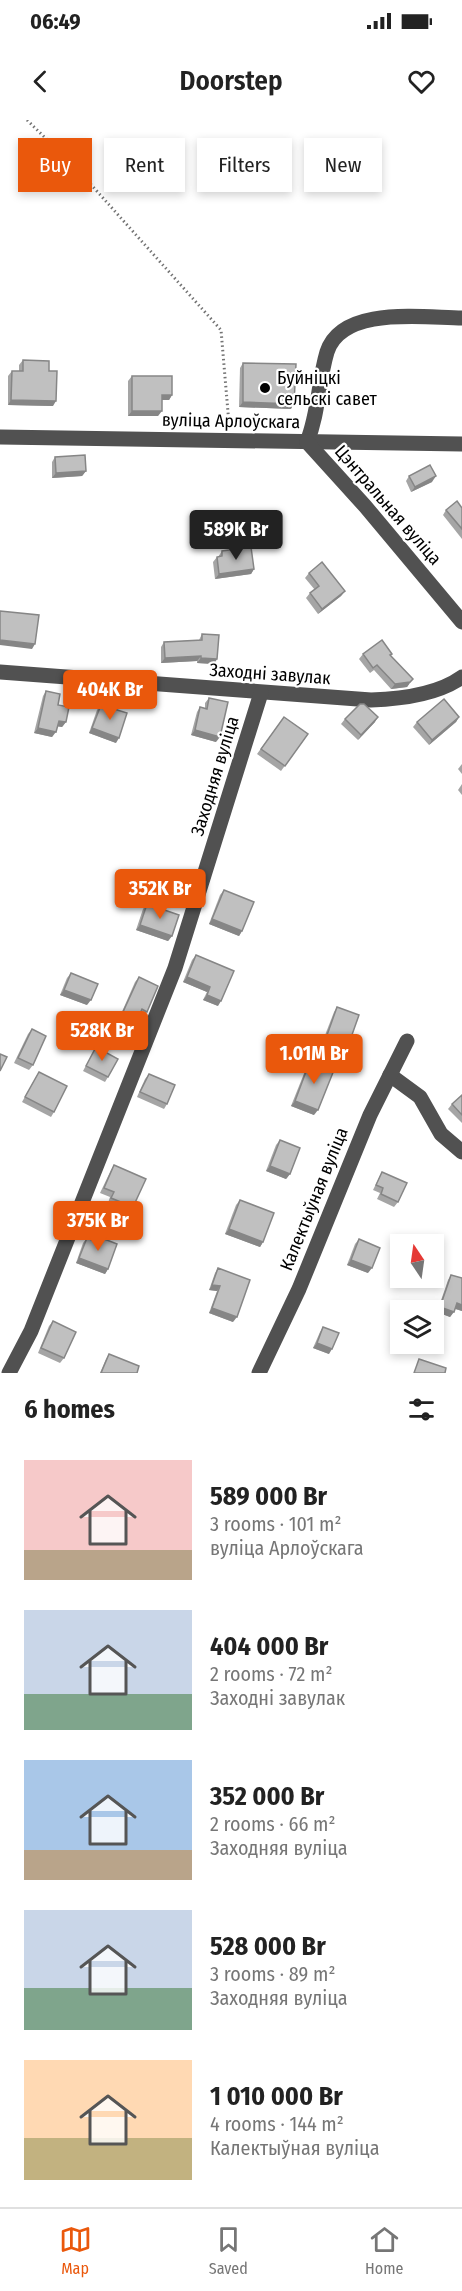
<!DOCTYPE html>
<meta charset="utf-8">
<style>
:root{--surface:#fff;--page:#f2f2f2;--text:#222;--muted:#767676;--line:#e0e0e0;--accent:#ea580c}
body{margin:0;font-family:"Fira Sans Condensed",sans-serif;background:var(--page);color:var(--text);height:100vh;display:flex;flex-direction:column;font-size:22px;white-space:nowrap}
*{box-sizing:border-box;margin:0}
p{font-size:20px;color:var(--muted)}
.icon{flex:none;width:33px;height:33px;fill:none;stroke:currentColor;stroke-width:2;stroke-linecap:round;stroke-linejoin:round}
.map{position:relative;height:1253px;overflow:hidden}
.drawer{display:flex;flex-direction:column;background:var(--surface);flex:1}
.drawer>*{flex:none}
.guide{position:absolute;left:18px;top:18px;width:426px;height:54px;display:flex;gap:12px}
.needle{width:39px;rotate:347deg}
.controls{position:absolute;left:390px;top:1114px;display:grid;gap:12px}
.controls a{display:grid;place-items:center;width:54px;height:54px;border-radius:0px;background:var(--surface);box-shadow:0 3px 9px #0003;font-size:30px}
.price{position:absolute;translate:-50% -51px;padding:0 14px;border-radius:6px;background:var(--accent);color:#fff;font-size:20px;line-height:39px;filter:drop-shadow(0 2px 3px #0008)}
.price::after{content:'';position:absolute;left:50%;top:36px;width:18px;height:14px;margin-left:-9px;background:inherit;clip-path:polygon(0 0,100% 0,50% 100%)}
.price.current{background:#222;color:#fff}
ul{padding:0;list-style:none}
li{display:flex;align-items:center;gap:18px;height:150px;padding:0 24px}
li span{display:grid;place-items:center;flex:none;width:168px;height:120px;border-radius:0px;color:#555}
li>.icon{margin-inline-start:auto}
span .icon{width:72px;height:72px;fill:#fffc;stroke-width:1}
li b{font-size:26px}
h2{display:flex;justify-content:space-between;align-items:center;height:72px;padding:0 24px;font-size:26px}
.tag{padding:0 21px;border-radius:0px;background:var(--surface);box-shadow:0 3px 9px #0003;font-size:21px;line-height:54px}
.tag.current{background:var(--accent);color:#fff}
.status{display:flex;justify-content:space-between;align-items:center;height:42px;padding:0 30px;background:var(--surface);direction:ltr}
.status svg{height:16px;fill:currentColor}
header{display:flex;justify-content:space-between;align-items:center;height:78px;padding:0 24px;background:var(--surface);font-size:27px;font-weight:600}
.dock{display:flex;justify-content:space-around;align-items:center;height:84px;border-top:2px solid var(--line);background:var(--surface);font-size:16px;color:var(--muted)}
.dock a{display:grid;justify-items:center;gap:3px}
.dock .current{color:var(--accent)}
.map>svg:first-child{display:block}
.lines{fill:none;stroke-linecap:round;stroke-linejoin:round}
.path{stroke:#737373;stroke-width:3;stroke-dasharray:1.5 3;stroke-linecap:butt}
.minor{stroke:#515151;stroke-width:15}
.wall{fill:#a5a5a5}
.shaded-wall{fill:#868686}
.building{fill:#c0c0c0;stroke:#868686;stroke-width:1.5}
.poi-dot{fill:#000;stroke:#fff;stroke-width:2}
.labels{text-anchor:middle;stroke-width:4.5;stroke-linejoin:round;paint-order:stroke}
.poi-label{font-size:18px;fill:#000;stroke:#fff;text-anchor:start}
.street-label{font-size:18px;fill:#000;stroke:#fff}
</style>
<div class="status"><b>06:49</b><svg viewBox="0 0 49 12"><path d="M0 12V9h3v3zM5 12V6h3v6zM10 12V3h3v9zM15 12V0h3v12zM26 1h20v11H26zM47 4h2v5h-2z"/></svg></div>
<header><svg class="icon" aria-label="back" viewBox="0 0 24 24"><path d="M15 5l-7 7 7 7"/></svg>Doorstep<svg class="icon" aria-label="heart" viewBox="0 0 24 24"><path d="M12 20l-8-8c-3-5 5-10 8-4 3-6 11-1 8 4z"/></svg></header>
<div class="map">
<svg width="462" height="1253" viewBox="0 0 462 1253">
<rect width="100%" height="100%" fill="#fff"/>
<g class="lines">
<!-- path -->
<path class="path" d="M 27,0 L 78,50 L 221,210 L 229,304"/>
<!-- minor -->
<g class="minor">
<path d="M 0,317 L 462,324"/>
<path d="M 307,322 C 319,292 318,262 327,232 C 342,185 425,198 462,198"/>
<path d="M 307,322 L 365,386 L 462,502"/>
<path d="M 0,552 L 371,580 C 401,579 437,575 462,557"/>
<path d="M 390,955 L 420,977 L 441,1014 L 462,1032"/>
<path d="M 9,1253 L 31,1211 L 175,848 L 261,573"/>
<path d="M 259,1253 L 299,1169 L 370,995 L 407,921"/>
</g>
</g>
<!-- wall -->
<g class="wall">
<path d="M 23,240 L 49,251 L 53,286 L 8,285 L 8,256 L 12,251 L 19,251 L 19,245 Z"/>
<path d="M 243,243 L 291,289 L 239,287 L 240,248 Z"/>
<path d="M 132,256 L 172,275 L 169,280 L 162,280 L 158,296 L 128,296 L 128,261 Z"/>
<path d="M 55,337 L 86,351 L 82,356 L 52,358 L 52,342 Z"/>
<path d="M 409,356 L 432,362 L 411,372 L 406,361 Z"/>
<path d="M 462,388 L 462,419 L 443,395 L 446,390 Z"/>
<path d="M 222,431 L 254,449 L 251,454 L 215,459 L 213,442 L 217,437 L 218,437 Z"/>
<path d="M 309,453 L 345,471 L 341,476 L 318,494 L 306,478 L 310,473 L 315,470 L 305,458 Z"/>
<path d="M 202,514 L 217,539 L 214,544 L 197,543 L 197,541 L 161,543 L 161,527 L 164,522 L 199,520 Z"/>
<path d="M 363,534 L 392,534 L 390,536 L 409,564 L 407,567 L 391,569 L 374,550 L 370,553 L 359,539 Z"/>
<path d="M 46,571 L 58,585 L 66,602 L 62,607 L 57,606 L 52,617 L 34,613 L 43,576 Z"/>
<path d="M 209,578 L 216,622 L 191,615 L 197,592 L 200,587 L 205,588 L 205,583 Z"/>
<path d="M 101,585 L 116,623 L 89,613 L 97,590 Z"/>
<path d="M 284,597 L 308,614 L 281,651 L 257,634 Z"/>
<path d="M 459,597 L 456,602 L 429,625 L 413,607 L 417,602 Z"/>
<path d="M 345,599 L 375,602 L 358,620 L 341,604 Z"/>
<path d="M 462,644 L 462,654 L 458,649 Z"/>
<path d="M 462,664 L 462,675 L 458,670 Z"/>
<path d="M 224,770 L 242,811 L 239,816 L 209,804 L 220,775 Z"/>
<path d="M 147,784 L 172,816 L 168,821 L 136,810 L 143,789 Z"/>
<path d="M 196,835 L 218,886 L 203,880 L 207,872 L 183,862 L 192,840 Z"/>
<path d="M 71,853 L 87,885 L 60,875 L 67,858 Z"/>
<path d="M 139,857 L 147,892 L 143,897 L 140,895 L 129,916 L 114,910 L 135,862 Z"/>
<path d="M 337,887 L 344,931 L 322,923 L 334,892 Z"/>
<path d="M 32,909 L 33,945 L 29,950 L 14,943 L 28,914 Z"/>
<path d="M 96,927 L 108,957 L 105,962 L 83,951 Z"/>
<path d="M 310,941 L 314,995 L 291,986 L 307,946 Z"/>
<path d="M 39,952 L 54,992 L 51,997 L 22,982 Z"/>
<path d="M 149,954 L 167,984 L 164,989 L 137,977 L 145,959 Z"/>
<path d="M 462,975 L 462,1003 L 448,989 L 452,984 Z"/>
<path d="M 280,1020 L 290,1054 L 286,1059 L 266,1051 L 276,1025 Z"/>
<path d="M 114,1045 L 133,1087 L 129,1092 L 108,1083 L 110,1077 L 100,1073 L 111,1050 Z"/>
<path d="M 382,1052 L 398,1082 L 394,1087 L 377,1079 L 380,1073 L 373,1070 Z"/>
<path d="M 240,1080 L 263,1122 L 260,1127 L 225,1114 L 236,1085 Z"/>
<path d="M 94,1115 L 108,1149 L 105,1154 L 76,1143 L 83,1123 L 87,1118 L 91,1120 Z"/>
<path d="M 359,1119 L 368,1153 L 347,1145 L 355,1124 Z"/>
<path d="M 218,1148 L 233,1202 L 209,1193 L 217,1171 L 209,1170 L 215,1153 Z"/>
<path d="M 451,1155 L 462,1158 L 462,1191 L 455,1189 L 450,1197 L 437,1192 L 448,1160 Z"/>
<path d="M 53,1201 L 64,1238 L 60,1243 L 38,1233 L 49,1206 Z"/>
<path d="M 323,1207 L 329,1234 L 313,1228 L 320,1212 Z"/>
<path d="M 109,1234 L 137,1253 L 100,1253 L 106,1239 Z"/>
</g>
<!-- shaded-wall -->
<g class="shaded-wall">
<path d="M 162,275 L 172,275 L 169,280 L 158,280 Z"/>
<path d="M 11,280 L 56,281 L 53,286 L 8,285 Z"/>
<path d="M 243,282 L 294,284 L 291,289 L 239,287 Z"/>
<path d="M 132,291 L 162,291 L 158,296 L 128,296 Z"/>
<path d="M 86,351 L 82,356 L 52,358 L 56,353 Z"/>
<path d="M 436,356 L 432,362 L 411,372 L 415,367 Z"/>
<path d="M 254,449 L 251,454 L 215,459 L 219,454 Z"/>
<path d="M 345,471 L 341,476 L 318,494 L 322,489 Z"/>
<path d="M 0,520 L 35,524 L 32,529 L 0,525 Z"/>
<path d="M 201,536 L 197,541 L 161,543 L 165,538 Z"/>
<path d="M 201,538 L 217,539 L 214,544 L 197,543 Z"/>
<path d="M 413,559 L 407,567 L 391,569 L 395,564 Z"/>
<path d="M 378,597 L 375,602 L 358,620 L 361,615 Z"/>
<path d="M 459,597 L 456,602 L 429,625 L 432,620 Z"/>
<path d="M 59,601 L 66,602 L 62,607 L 55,606 Z"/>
<path d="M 38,608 L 56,612 L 52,617 L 34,613 Z"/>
<path d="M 92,608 L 119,618 L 116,623 L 89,613 Z"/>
<path d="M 195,610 L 220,617 L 216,622 L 191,615 Z"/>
<path d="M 212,799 L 242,811 L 239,816 L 209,804 Z"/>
<path d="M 140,805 L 172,816 L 168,821 L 136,810 Z"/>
<path d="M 187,857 L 210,867 L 207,872 L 183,862 Z"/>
<path d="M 64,870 L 91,880 L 87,885 L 60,875 Z"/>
<path d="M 207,875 L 221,881 L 218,886 L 203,880 Z"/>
<path d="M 117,905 L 132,911 L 129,916 L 114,910 Z"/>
<path d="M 326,918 L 348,926 L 344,931 L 322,923 Z"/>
<path d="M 295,981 L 318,990 L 314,995 L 291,986 Z"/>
<path d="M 270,1046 L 290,1054 L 286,1059 L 266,1051 Z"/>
<path d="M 229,1109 L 263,1122 L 260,1127 L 225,1114 Z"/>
<path d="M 79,1138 L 108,1149 L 105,1154 L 76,1143 Z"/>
<path d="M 351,1140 L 372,1148 L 368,1153 L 347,1145 Z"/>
<path d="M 212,1165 L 220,1166 L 217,1171 L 209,1170 Z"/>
<path d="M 457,1183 L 462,1185 L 462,1191 L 453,1188 Z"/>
<path d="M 440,1187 L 454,1192 L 450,1197 L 437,1192 Z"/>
<path d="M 212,1188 L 237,1197 L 233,1202 L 209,1193 Z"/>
<path d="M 317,1223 L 332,1229 L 329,1234 L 313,1228 Z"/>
</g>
<!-- building -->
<g class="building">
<path d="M 23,240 L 49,241 L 49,251 L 57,251 L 56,281 L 11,280 L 12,251 L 23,251 Z"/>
<path d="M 243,243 L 296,244 L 294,284 L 243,282 Z"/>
<path d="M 132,256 L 172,256 L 172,275 L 162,275 L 162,291 L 132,291 Z"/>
<path d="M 85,335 L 86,351 L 56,353 L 55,337 Z"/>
<path d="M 430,345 L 436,356 L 415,367 L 409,356 Z"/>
<path d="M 457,381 L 462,388 L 462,409 L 446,390 Z"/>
<path d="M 251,427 L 254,449 L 219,454 L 217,437 L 222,436 L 222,431 Z"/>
<path d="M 322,442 L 345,471 L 322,489 L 310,473 L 319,466 L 309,453 Z"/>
<path d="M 0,491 L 39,495 L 35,524 L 0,520 Z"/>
<path d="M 202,514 L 219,515 L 217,539 L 201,538 L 201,536 L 165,538 L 164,522 L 202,520 Z"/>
<path d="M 382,520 L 392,534 L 390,535 L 413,559 L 410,562 L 395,564 L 377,545 L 373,548 L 363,534 Z"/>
<path d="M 46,571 L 60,574 L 58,585 L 69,587 L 66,602 L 59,601 L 56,612 L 38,608 Z"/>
<path d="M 209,578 L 228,582 L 220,617 L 195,610 L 200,587 L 207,589 Z"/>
<path d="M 444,579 L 459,597 L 432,620 L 417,602 Z"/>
<path d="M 360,584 L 364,584 L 378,597 L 361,615 L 345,599 Z"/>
<path d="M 101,585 L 127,593 L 119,618 L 92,608 Z"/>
<path d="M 284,597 L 308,614 L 285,646 L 261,629 Z"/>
<path d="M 224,770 L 254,782 L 242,811 L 212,799 Z"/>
<path d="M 147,784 L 179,795 L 172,816 L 140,805 Z"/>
<path d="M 196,835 L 234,851 L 221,881 L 207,875 L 210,867 L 187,857 Z"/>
<path d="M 71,853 L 98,864 L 91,880 L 64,870 Z"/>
<path d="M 139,857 L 158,866 L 147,892 L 142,889 L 132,911 L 117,905 Z"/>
<path d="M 337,887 L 359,895 L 348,926 L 326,918 Z"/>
<path d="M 32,909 L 46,916 L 33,945 L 18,938 Z"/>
<path d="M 96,927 L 118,939 L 108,957 L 86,946 Z"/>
<path d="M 0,934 L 7,937 L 0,951 Z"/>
<path d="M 310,941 L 334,950 L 318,990 L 295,981 Z"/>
<path d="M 39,952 L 67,966 L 54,992 L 25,977 Z"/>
<path d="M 149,954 L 175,965 L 167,984 L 140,972 Z"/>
<path d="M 462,975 L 462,995 L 452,984 Z"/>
<path d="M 280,1020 L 300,1028 L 290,1054 L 270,1046 Z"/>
<path d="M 114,1045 L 146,1059 L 133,1087 L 111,1078 L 114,1072 L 104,1068 Z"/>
<path d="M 382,1052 L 407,1063 L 398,1082 L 381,1074 L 383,1068 L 376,1065 Z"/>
<path d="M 240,1080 L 274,1093 L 263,1122 L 229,1109 Z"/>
<path d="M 94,1115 L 117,1124 L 108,1149 L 79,1138 L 87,1118 L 92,1120 Z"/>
<path d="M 359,1119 L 380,1128 L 372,1148 L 351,1140 Z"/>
<path d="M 218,1148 L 250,1160 L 237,1197 L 212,1188 L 220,1166 L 212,1165 Z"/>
<path d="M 451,1155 L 462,1158 L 462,1185 L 457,1183 L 454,1192 L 440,1187 Z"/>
<path d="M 53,1201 L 76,1212 L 64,1238 L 41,1228 Z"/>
<path d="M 323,1207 L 339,1213 L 332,1229 L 317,1223 Z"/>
<path d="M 109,1234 L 139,1246 L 137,1253 L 101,1253 Z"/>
<path d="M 419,1239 L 446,1248 L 445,1253 L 414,1253 Z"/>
</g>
<!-- markers -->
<circle class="poi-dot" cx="265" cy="268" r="6"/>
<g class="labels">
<!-- poi labels -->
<g class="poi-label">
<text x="277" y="264">Буйніцкі<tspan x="277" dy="21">сельскі савет</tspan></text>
</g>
<!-- street labels -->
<g class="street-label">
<text transform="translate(231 301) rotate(1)" y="6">вуліца Арлоўскага</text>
<text transform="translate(388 385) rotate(49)" y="6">Цэнтральная вуліца</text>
<text transform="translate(270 554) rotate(4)" y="6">Заходні завулак</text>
<text transform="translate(215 656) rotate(-73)" y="6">Заходняя вуліца</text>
<text transform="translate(314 1079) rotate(-68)" y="6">Калектыўная вуліца</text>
</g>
</g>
</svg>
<div class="controls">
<a><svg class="needle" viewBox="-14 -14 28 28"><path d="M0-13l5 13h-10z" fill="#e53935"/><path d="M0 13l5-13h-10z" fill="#767676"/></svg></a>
<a><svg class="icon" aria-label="layers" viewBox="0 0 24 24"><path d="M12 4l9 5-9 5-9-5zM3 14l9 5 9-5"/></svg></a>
</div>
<b class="price current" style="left:236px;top:441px">589K Br</b>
<b class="price" style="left:110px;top:601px">404K Br</b>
<b class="price" style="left:160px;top:800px">352K Br</b>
<b class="price" style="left:102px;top:942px">528K Br</b>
<b class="price" style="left:314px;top:965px">1.01M Br</b>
<b class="price" style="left:98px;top:1132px">375K Br</b>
<div class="guide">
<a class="tag current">Buy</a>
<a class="tag">Rent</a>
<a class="tag">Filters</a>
<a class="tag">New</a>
</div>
</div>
<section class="drawer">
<h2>6 homes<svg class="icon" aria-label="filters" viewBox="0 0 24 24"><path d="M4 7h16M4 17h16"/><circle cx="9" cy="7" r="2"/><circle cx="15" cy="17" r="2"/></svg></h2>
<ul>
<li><span style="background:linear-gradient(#f6c9c9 75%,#b9a48a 0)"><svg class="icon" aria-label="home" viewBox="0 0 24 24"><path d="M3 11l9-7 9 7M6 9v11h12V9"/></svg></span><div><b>589 000 Br</b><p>3 rooms · 101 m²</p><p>вуліца Арлоўскага</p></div></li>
<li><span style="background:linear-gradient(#c9d6e8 70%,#7fa58c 0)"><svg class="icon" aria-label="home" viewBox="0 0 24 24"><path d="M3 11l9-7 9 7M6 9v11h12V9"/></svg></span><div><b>404 000 Br</b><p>2 rooms · 72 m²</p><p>Заходні завулак</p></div></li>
<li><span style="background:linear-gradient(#a9c7e8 75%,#b9a48a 0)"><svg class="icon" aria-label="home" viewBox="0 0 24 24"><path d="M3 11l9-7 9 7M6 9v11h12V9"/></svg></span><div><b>352 000 Br</b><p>2 rooms · 66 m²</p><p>Заходняя вуліца</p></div></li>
<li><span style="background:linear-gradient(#c9d6e8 65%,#7fa58c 0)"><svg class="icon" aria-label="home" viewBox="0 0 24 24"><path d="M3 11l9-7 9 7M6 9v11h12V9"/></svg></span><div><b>528 000 Br</b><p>3 rooms · 89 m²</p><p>Заходняя вуліца</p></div></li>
<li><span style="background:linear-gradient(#ffd9b3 65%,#c2b280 0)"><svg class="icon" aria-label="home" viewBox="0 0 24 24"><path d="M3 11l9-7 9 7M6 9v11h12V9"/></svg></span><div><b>1 010 000 Br</b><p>4 rooms · 144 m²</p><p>Калектыўная вуліца</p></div></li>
</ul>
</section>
<nav class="dock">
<a class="current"><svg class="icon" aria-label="map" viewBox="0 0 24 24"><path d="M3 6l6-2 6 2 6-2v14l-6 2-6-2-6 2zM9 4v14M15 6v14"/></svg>Map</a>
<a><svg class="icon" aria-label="saved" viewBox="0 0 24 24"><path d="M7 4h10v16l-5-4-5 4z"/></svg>Saved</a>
<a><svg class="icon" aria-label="home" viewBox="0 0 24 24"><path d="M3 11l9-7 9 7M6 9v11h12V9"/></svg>Home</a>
</nav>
